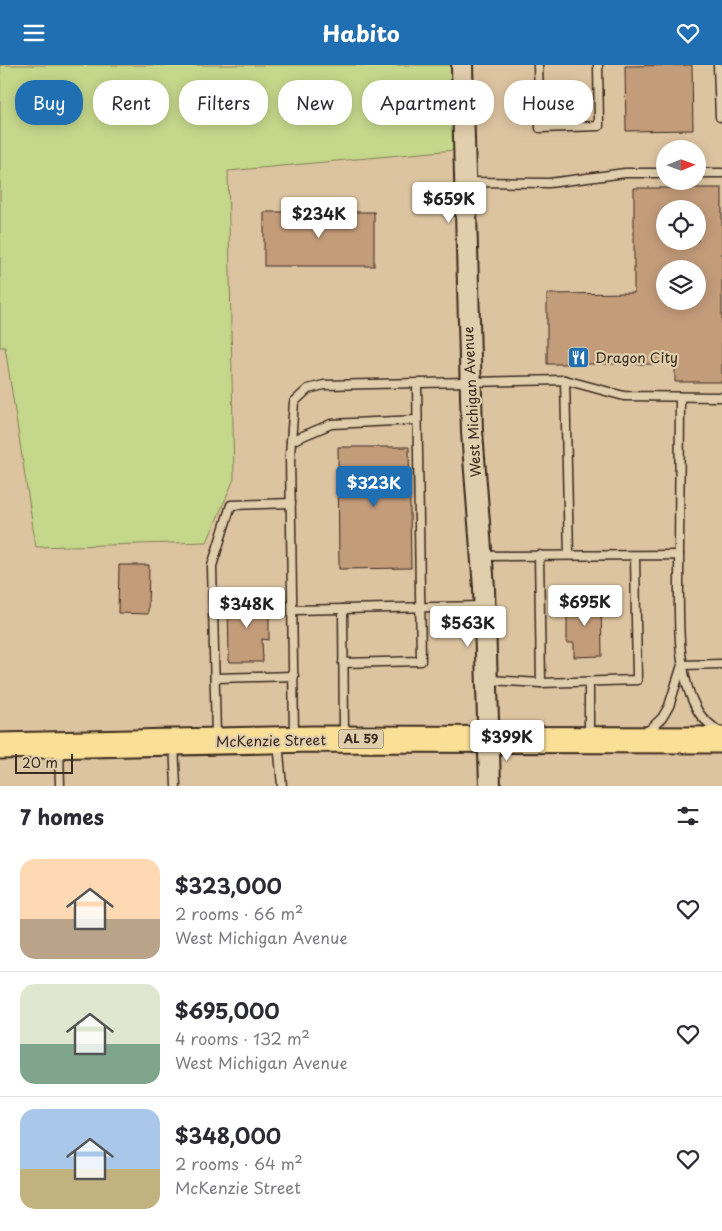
<!DOCTYPE html>
<meta charset="utf-8">
<style>
:root{--surface:#fff;--page:#f7f7f7;--text:#2b2b33;--muted:#7c7c81;--line:#e1e1e2;--accent:#1f6fb2}
body{margin:0;font-family:"Playpen Sans",sans-serif;background:var(--page);color:var(--text);height:100vh;display:flex;flex-direction:column;font-size:19px;white-space:nowrap}
*{box-sizing:border-box;margin:0}
p{font-size:16px;color:var(--muted)}
.icon{flex:none;width:28px;height:28px;fill:none;stroke:currentColor;stroke-width:2;stroke-linecap:round;stroke-linejoin:round}
.map{position:relative;height:721px;overflow:hidden}
.panel{display:flex;flex-direction:column;background:var(--surface);flex:1}
.panel>*{flex:none}
.hud{position:absolute;left:15px;top:15px;width:692px;height:45px;display:flex;gap:10px}
.needle{width:32px;rotate:89deg}
.controls{position:absolute;left:656px;top:75px;display:grid;gap:10px}
.controls a{display:grid;place-items:center;width:50px;height:50px;border-radius:50%;background:var(--surface);box-shadow:0 2px 12px #0003;font-size:25px}
.scale{position:absolute;left:15px;bottom:12px;width:58px;box-sizing:border-box;padding-left:5px;border:2px solid #3b2a1e;border-top:0;font-size:14px;line-height:18px;white-space:nowrap;color:#3b2a1e;-webkit-text-stroke:4px #e0ceac;paint-order:stroke}
.price{position:absolute;translate:-50% -42px;padding:0 11px;border-radius:5px;background:#fff;color:#222;font-size:16px;line-height:32px;filter:drop-shadow(0 1px 2px #0008)}
.price::after{content:'';position:absolute;left:50%;top:30px;width:15px;height:11px;margin-left:-8px;background:inherit;clip-path:polygon(0 0,100% 0,50% 100%)}
.price.selected{background:var(--accent);color:#fff}
ul{padding:0;list-style:none}
li{display:flex;align-items:center;gap:15px;height:125px;padding:0 20px}
li+li{border-top:1px solid var(--line)}
li span{display:grid;place-items:center;flex:none;width:140px;height:100px;border-radius:15px;color:#555}
li>.icon{margin-inline-start:auto}
span .icon{width:60px;height:60px;fill:#fffc;stroke-width:1}
li b{font-size:21px}
h2{display:flex;justify-content:space-between;align-items:center;height:60px;padding:0 20px;font-size:21px}
.chip{padding:0 18px;border-radius:20px;background:var(--surface);box-shadow:0 2px 12px #0003;font-size:18px;line-height:45px}
.chip.selected{background:var(--accent);color:#fff}
header{display:flex;justify-content:space-between;align-items:center;height:65px;padding:0 20px;background:var(--accent);color:#fff;font-size:22px;font-weight:700}
.map>svg:first-child{display:block}
.green{fill:#c5d78b;stroke:#808054}
.building{fill:#c39c7a;stroke:#3b2a1e;fill-rule:evenodd}
.lines{fill:none;stroke-linecap:round;stroke-linejoin:round}
.service-casing{stroke:#3b2a1e;stroke-width:11}
.tertiary-casing{stroke:#3b2a1e;stroke-width:24}
.primary-casing{stroke:#3b2a1e;stroke-width:29}
.service{stroke:#e0ceac;stroke-width:8}
.tertiary{stroke:#e0ceac;stroke-width:20}
.primary{stroke:#fadf96;stroke-width:25}
.labels{text-anchor:middle;stroke-width:4.5;stroke-linejoin:round;paint-order:stroke}
.shield{fill:#e0ceac;stroke:#6c5b49;stroke-width:1}
.shield-label{font-size:12px;font-weight:bold;fill:#3b2a1e}
.poi-label{font-size:14px;fill:#3b2a1e;stroke:#e0ceac;text-anchor:start}
.street-label{font-size:14px;fill:#3b2a1e;stroke:#e0ceac}
</style>
<header><svg class="icon" aria-label="menu" viewBox="0 0 24 24"><path d="M4 6h16M4 12h16M4 18h16"/></svg>Habito<svg class="icon" aria-label="heart" viewBox="0 0 24 24"><path d="M12 20l-8-8c-3-5 5-10 8-4 3-6 11-1 8 4z"/></svg></header>
<div class="map">
<svg width="722" height="721" viewBox="0 0 722 721">
<rect width="100%" height="100%" fill="#ddc4a1"/>
<filter id="ink" filterUnits="userSpaceOnUse"><feTurbulence type="fractalNoise" baseFrequency=".02" numOctaves="2"/><feDisplacementMap in="SourceGraphic" scale="10" xChannelSelector="R" yChannelSelector="G"/><feConvolveMatrix kernelMatrix="1 2 1 2 8 2 1 2 1" color-interpolation-filters="sRGB"/></filter>
<g filter="url(#ink)">
<!-- green -->
<path class="green" d="M 0,0 L 451,0 L 454,85 L 228,106 L 234,414 L 207,477 L 36,482 L 5,282 L 0,282 Z"/>
<!-- building -->
<g class="building">
<path d="M 692,0 L 693,65 L 626,66 L 625,1 Z"/>
<path d="M 634,123 L 722,123 L 722,317 L 675,317 L 675,299 L 547,299 L 547,229 L 634,228 ZM 665,144 L 698,144 L 698,176 L 665,176 ZM 665,204 L 698,204 L 698,236 L 665,236 Z"/>
<rect x="264" y="147" width="110" height="54"/>
<path d="M 338,382 L 409,382 L 411,503 L 339,504 Z"/>
<path d="M 119,500 L 149,500 L 148,549 L 118,548 Z"/>
<path d="M 228,531 L 262,531 L 262,548 L 269,548 L 269,575 L 262,574 L 263,597 L 229,597 Z"/>
<path d="M 567,535 L 601,535 L 602,591 L 574,592 L 574,578 L 567,578 Z"/>
</g>
<g class="lines">
<defs>
<g id="service">
<path d="M 538,0 L 540,63 L 599,61 L 598,0"/>
<path d="M 718,0 L 720,52"/>
<path d="M 698,108 L 722,108"/>
<path d="M 467,117 L 549,118 L 625,108 L 665,108"/>
<path d="M 565,315 L 569,490"/>
<path d="M 291,376 L 331,359 L 417,355"/>
<path d="M 539,490 L 541,618"/>
<path d="M 679,490 L 680,332"/>
<path d="M 481,491 L 679,490 C 680,538 673,606 699,648 C 704,656 715,663 722,669"/>
<path d="M 293,545 L 343,544"/>
<path d="M 343,598 L 421,596 L 417,319"/>
<path d="M 682,600 L 722,599"/>
<path d="M 215,613 L 294,611"/>
<path d="M 489,615 L 541,618 L 637,615 L 635,491"/>
<path d="M 589,617 L 589,670"/>
<path d="M 645,669 L 662,653 L 669,641 L 682,600"/>
<path d="M 344,670 L 343,544 L 483,541"/>
<path d="M 294,671 L 290,390 L 294,337 L 308,324 L 324,320 L 565,315 L 624,331 L 722,332"/>
<path d="M 216,672 L 212,501 L 231,440 L 291,438"/>
<path d="M 278,677 L 282,721"/>
<path d="M 174,679 L 176,721"/>
<path d="M 59,684 L 60,721"/>
</g>
<path id="tertiary" d="M 462,0 L 472,367 L 484,523 L 490,721"/>
<path id="primary" d="M 0,681 L 312,674 L 722,675"/>
</defs>
<!-- service casing -->
<use href="#service" class="service-casing"/>
<!-- tertiary casing -->
<use href="#tertiary" class="tertiary-casing"/>
<!-- primary casing -->
<use href="#primary" class="primary-casing"/>
<!-- service -->
<use href="#service" class="service"/>
<!-- tertiary -->
<use href="#tertiary" class="tertiary"/>
<!-- primary -->
<use href="#primary" class="primary"/>
</g>
</g>
<!-- icons -->
<defs>
<symbol id="restaurant-square" viewBox="-11 -11 22 22"><rect x="-9" y="-9" width="18" height="18" rx="4" fill="#1f6fb2" stroke="#e0ceac"/><path d="M-5-6h1v4h1v-4h1v4h1v-4h1v5L-1.5 .5V6h-2V.5L-5-1ZM5-6V6H3V1.5H1.5Q1.5-4 5-6Z" fill="#fff"/></symbol>
</defs>
<g fill-rule="evenodd">
<use href="#restaurant-square" x="566" y="280" width="25" height="25"/>
</g>
<g class="labels">
<!-- shield labels -->
<rect class="shield" x="338.5" y="664.5" width="45" height="19" rx="4"/>
<g class="shield-label">
<text x="361" y="678">AL 59</text>
</g>
<!-- poi labels -->
<g class="poi-label">
<text x="595" y="298">Dragon City</text>
</g>
<!-- street labels -->
<g class="street-label">
<text transform="translate(472 337) rotate(-93)" y="5">West Michigan Avenue</text>
<text transform="translate(271 676) rotate(-1)" y="5">McKenzie Street</text>
</g>
</g>
</svg>
<div class="controls">
<a><svg class="needle" viewBox="-14 -14 28 28"><path d="M0-13l5 13h-10z" fill="#e53935"/><path d="M0 13l5-13h-10z" fill="#7c7c81"/></svg></a>
<a><svg class="icon" aria-label="locate" viewBox="0 0 24 24"><circle cx="12" cy="12" r="6"/><path d="M12 2v4M12 18v4M2 12h4M18 12h4"/></svg></a>
<a><svg class="icon" aria-label="layers" viewBox="0 0 24 24"><path d="M12 4l9 5-9 5-9-5zM3 14l9 5 9-5"/></svg></a>
</div>
<div class="scale">20 m</div>
<b class="price" style="left:449px;top:159px">$659K</b>
<b class="price" style="left:319px;top:174px">$234K</b>
<b class="price selected" style="left:374px;top:443px">$323K</b>
<b class="price" style="left:585px;top:562px">$695K</b>
<b class="price" style="left:247px;top:564px">$348K</b>
<b class="price" style="left:468px;top:583px">$563K</b>
<b class="price" style="left:507px;top:697px">$399K</b>
<div class="hud">
<a class="chip selected">Buy</a>
<a class="chip">Rent</a>
<a class="chip">Filters</a>
<a class="chip">New</a>
<a class="chip">Apartment</a>
<a class="chip">House</a>
</div>
</div>
<section class="panel">
<h2>7 homes<svg class="icon" aria-label="filters" viewBox="0 0 24 24"><path d="M4 7h16M4 17h16"/><circle cx="9" cy="7" r="2"/><circle cx="15" cy="17" r="2"/></svg></h2>
<ul>
<li><span style="background:linear-gradient(#ffd9b3 60%,#b9a48a 0)"><svg class="icon" aria-label="home" viewBox="0 0 24 24"><path d="M3 11l9-7 9 7M6 9v11h12V9"/></svg></span><div><b>$323,000</b><p>2 rooms · 66 m²</p><p>West Michigan Avenue</p></div><svg class="icon" aria-label="heart" viewBox="0 0 24 24"><path d="M12 20l-8-8c-3-5 5-10 8-4 3-6 11-1 8 4z"/></svg></li>
<li><span style="background:linear-gradient(#dfe7d0 60%,#7fa58c 0)"><svg class="icon" aria-label="home" viewBox="0 0 24 24"><path d="M3 11l9-7 9 7M6 9v11h12V9"/></svg></span><div><b>$695,000</b><p>4 rooms · 132 m²</p><p>West Michigan Avenue</p></div><svg class="icon" aria-label="heart" viewBox="0 0 24 24"><path d="M12 20l-8-8c-3-5 5-10 8-4 3-6 11-1 8 4z"/></svg></li>
<li><span style="background:linear-gradient(#a9c7e8 60%,#c2b280 0)"><svg class="icon" aria-label="home" viewBox="0 0 24 24"><path d="M3 11l9-7 9 7M6 9v11h12V9"/></svg></span><div><b>$348,000</b><p>2 rooms · 64 m²</p><p>McKenzie Street</p></div><svg class="icon" aria-label="heart" viewBox="0 0 24 24"><path d="M12 20l-8-8c-3-5 5-10 8-4 3-6 11-1 8 4z"/></svg></li>
</ul>
</section>
